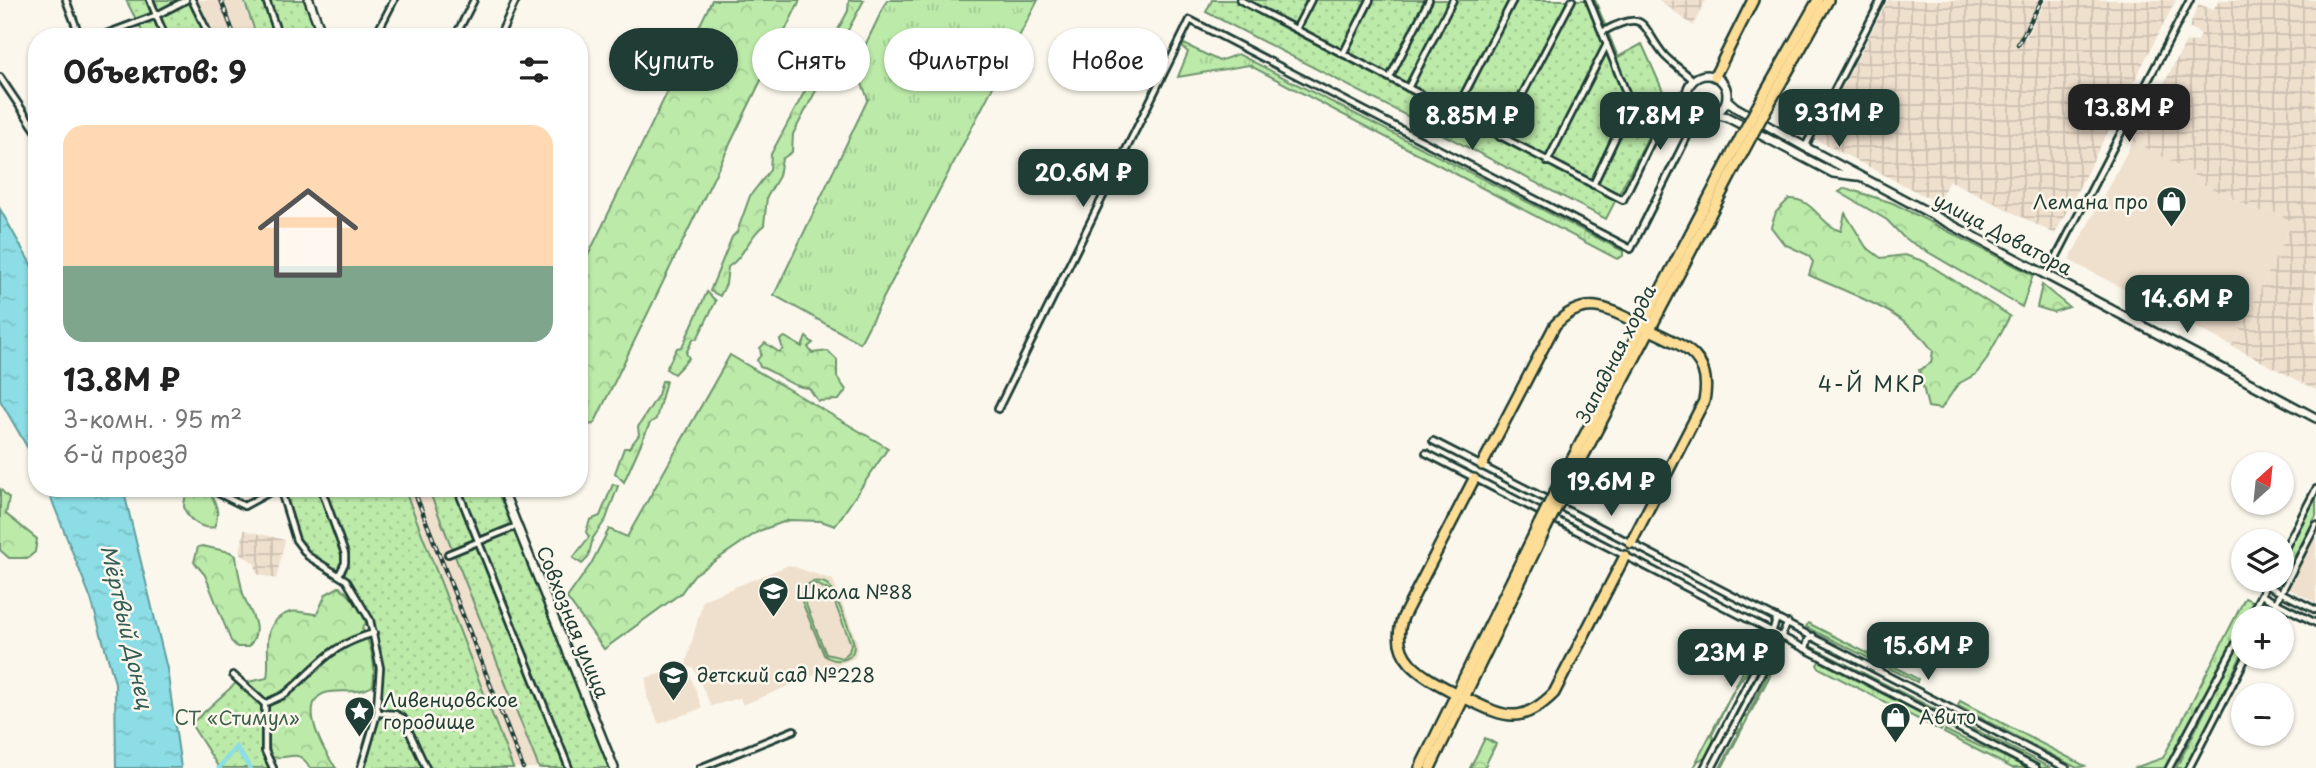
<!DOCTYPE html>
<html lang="ru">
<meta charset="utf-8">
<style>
:root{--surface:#fff;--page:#f6f6f6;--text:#222;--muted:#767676;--line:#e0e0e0;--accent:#1f3d34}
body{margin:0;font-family:"Playpen Sans",sans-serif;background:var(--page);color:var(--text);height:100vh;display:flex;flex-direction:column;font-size:26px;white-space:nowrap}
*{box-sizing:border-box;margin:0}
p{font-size:23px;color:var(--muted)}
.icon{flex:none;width:38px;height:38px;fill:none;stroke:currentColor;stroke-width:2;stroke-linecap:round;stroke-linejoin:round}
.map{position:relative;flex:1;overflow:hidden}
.side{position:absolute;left:28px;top:28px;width:560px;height:469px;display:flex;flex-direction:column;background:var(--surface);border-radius:28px;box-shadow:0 2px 5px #0004}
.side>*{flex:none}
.guide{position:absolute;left:609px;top:28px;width:665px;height:63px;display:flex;gap:14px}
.needle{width:46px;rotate:27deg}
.buttons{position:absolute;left:2231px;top:452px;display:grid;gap:14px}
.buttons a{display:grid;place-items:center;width:63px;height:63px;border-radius:50%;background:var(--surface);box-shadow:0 2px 5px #0004;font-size:35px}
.price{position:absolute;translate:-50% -60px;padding:0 16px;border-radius:14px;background:var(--accent);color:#fff;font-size:23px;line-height:46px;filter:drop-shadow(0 2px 4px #0008)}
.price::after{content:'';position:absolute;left:50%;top:42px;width:21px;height:16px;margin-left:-10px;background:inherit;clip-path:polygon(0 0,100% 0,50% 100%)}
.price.active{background:#222;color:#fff}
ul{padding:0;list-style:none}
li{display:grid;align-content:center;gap:14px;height:371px;padding:0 35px}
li+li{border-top:2px solid var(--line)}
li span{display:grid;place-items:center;height:217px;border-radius:21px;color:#555}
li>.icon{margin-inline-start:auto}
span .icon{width:126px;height:126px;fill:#fffc;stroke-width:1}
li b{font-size:30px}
h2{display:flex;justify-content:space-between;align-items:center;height:84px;padding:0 35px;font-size:30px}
.pill{padding:0 24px;border-radius:32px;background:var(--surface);box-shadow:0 2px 5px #0004;font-size:24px;line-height:63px}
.pill.active{background:var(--accent);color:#fff}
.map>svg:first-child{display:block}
.built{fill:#efdfcd}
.industrial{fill:url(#industrial-grid)}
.grass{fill:url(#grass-tufts);stroke:#6e946e;stroke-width:2}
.forest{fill:url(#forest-crowns);stroke:#6e946e;stroke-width:2}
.garden{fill:url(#garden-dots);stroke:#6e946e;stroke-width:2}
.pitch{fill:#bceaa9;stroke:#6e946e;stroke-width:2;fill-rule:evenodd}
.water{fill:url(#water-ripples);stroke:#609d9e;stroke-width:2}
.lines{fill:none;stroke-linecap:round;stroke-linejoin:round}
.canal{stroke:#8cdde5;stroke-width:5}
.street-casing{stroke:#1f3d34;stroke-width:10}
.secondary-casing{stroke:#1f3d34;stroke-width:12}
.highway-casing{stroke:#1f3d34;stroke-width:14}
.street{stroke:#fbf7ec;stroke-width:4.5}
.secondary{stroke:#fbf7ec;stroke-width:7}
.highway{stroke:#fedd96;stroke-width:9}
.rail-casing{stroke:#1f3d34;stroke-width:4.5}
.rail{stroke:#fbf7ec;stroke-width:2;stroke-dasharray:5;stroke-linecap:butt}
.highway-bridge-casing{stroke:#1f3d34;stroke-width:14;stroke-linecap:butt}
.highway-bridge{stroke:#fedd96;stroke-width:9}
.labels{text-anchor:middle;stroke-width:5;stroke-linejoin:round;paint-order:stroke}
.poi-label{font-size:19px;fill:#1f3d34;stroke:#fbf7ec;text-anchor:start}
.street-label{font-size:19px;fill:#1f3d34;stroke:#fbf7ec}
.park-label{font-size:19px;fill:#3e604b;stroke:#fbf7ec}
.neighbourhood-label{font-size:21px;letter-spacing:2px;fill:#1f3d34;stroke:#fbf7ec}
.water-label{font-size:21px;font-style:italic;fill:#355d57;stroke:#fbf7ec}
</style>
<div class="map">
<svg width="2316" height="768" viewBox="0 0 2316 768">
<defs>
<pattern id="industrial-grid" width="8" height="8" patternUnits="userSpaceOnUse" patternTransform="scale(1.75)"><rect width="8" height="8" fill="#efdfcd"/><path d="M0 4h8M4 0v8" fill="none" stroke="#ccc0b1"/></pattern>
<pattern id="grass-tufts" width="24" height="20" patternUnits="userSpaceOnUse" patternTransform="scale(1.75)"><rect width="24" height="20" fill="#bceaa9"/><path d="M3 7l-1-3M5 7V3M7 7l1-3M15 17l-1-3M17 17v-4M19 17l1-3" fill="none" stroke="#a1ca92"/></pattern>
<pattern id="forest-crowns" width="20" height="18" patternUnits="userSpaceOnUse" patternTransform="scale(1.75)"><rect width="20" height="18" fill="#bceaa9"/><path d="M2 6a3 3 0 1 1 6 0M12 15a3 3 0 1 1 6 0" fill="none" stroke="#a1ca92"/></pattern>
<pattern id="garden-dots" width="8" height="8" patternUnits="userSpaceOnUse" patternTransform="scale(1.75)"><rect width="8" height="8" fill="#bceaa9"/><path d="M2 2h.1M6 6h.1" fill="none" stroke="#a1ca92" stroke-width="1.8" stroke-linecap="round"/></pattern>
<pattern id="water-ripples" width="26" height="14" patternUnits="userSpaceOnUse" patternTransform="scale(1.75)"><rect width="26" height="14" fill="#8cdde5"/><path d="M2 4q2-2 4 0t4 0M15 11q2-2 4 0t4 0" fill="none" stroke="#78bfc5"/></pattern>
</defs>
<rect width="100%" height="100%" fill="#fbf7ec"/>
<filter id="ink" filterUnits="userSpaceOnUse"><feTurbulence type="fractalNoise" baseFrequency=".0143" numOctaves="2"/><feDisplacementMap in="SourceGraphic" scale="14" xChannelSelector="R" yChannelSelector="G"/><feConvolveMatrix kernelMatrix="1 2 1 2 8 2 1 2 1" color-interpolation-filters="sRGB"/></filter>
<g filter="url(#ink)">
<!-- built -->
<g class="built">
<path d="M 189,0 L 242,0 L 256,37 L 205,37 Z"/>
<path d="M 2133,141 L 2195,173 L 2193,179 L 2260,213 L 2263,207 L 2293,222 L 2232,346 L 2069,260 Z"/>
<path d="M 403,488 L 432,488 L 542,768 L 512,768 Z"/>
<path d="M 2316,532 L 2316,603 L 2288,588 Z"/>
<path d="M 789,565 L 833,580 L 858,644 L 855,658 L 743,705 L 740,698 L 711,706 L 693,667 L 688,668 L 686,664 L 703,600 Z"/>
<path d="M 667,672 L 671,679 L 690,675 L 702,708 L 659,724 L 647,697 L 646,678 Z"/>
</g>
<!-- industrial -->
<g class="industrial">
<path d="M 1659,0 L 1706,0 L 1693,26 Z"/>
<path d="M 1888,0 L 2039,0 L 2021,37 L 2025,39 L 2046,0 L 2176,0 L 2055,234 L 1949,180 L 1938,203 L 1815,139 Z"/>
<path d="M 2219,0 L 2316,0 L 2316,390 L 2232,346 L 2293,222 L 2263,207 L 2261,213 L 2193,179 L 2194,173 L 2133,141 L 2186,42 L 2198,41 L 2201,34 L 2189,27 L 2199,4 L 2213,10 Z"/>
<path d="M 244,530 L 285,540 L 276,579 L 257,574 L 255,564 L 240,553 Z"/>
</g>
<!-- grass -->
<g class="grass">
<path d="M 887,0 L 1038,0 L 860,343 L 774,295 L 868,99 L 855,66 Z"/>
<path d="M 1184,44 L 1219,61 L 1238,54 L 1623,251 L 1623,256 L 1617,259 L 1249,65 L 1178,77 L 1188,52 L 1182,47 Z"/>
<path d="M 2316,497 L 2316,516 L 2281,583 L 2277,585 L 2273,579 L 2282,579 L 2282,562 Z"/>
<path d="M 2245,598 L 2254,602 L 2247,618 L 2244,618 L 2243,624 L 2178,751 L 2164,768 L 2134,768 L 2163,758 Z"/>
<path d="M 1808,623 L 1918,679 L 1917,682 L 1806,627 Z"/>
<path d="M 2243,637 L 2243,652 L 2186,768 L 2176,768 Z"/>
<path d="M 1758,643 L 1764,646 C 1759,656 1752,657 1748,666 L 1752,669 C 1737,676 1721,719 1712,735 L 1714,741 L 1706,758 L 1699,760 L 1693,768 Z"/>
<path d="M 1808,645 L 2051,768 L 2036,768 L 1806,648 Z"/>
<path d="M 1775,653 L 1780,656 L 1722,768 L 1720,768 L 1739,732 L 1733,732 L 1736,728 L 1740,730 L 1742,727 L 1741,717 L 1747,716 L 1767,676 L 1762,677 L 1764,673 L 1770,673 L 1769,665 Z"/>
<path d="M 1819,661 L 1944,725 L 1941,731 L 1819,668 L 1817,665 Z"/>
<path d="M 1960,701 L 2085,766 L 2077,768 L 1958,706 Z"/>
<path d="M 1945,730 C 1974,745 1999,753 2027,768 L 2012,768 L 1944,733 Z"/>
</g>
<!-- forest -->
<g class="forest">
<path d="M 712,0 L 800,0 L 594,424 L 579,426 L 579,274 Z"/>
<path d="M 849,0 L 864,0 L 793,134 L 792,152 L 782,159 L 779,176 L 767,197 L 764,225 C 748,237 745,256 728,267 L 726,284 L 720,296 L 710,291 L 732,237 L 737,232 L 750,196 L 770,170 L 771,154 L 848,11 Z"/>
<path d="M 1845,188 L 1893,203 L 2033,275 L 2022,307 L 1904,238 L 1887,220 L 1839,192 Z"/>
<path d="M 1789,199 C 1814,198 1820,225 1841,231 L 1845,213 L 1866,247 L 1881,258 L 1905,255 L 1923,261 L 2010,316 L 1985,362 L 1976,374 L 1958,384 L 1941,409 L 1928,407 L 1919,370 L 1931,363 L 1933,351 C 1904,310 1852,295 1809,275 L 1813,262 L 1808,255 L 1784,244 L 1771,227 L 1776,212 Z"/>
<path d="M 2042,285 L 2069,307 L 2053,312 L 2037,307 Z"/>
<path d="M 707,292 L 716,301 L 697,339 L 693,339 L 686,353 L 689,358 L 674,374 L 666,369 L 677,348 L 682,347 Z"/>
<path d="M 785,337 L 802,347 L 806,337 L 813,343 L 808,347 L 812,353 L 828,351 L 837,360 L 837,377 L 846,390 L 839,400 L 818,401 L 809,388 C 789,387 779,373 760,367 L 757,360 L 761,355 L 760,348 L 765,343 L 779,352 L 783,349 L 780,340 Z"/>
<path d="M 730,355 L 888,448 L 835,526 L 821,521 L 789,520 L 759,531 L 694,575 L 681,593 L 604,649 L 567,598 L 591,564 L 609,529 L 627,537 Z"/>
<path d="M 662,381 L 666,381 L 656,419 L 650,423 L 624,482 L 615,473 L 624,448 L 629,448 L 639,435 L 638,427 L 658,395 Z"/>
<path d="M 613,484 L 618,486 L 606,519 L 593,538 L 588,558 L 582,564 L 573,558 L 589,537 L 586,532 L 590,520 L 600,516 Z"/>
<path d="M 187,488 L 206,489 C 216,500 221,514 214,527 C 202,530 186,519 184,506 C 184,501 187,493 187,488 Z"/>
<path d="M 0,489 L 9,498 L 6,514 L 37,539 L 35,552 L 28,558 L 9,558 L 0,550 Z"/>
<path d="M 202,546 L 230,552 L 236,556 C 237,568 240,578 242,590 C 246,610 267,627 248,647 L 237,647 L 231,641 L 205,575 L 194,562 L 198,547 Z"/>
<path d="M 339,587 C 350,593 362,611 366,623 L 362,628 C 372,646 376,666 373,686 C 359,694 345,690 329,692 C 294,698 324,753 336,768 L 310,768 C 297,746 290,761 270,757 L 266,701 L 252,691 L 248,682 L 267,678 C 272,653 257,623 290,612 C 296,610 309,614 317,614 L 326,594 Z"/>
<path d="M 1485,738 L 1496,744 L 1484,768 L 1470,768 Z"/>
</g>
<!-- garden -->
<g class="garden">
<path d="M 126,0 L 191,0 L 207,37 L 145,37 Z"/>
<path d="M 244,0 L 308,0 L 321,37 L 257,37 Z"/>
<path d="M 1212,0 L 1595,0 L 1618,57 L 1642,44 L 1667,100 L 1606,219 L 1206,12 Z"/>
<path d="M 279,488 L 404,488 L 513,768 L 359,768 L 378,687 L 370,630 L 359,598 L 345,579 L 301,550 Z"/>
<path d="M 428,488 L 498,488 L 610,768 L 539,768 Z"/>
<path d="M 238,681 L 268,710 C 263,727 266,753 275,768 L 219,768 L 191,724 Z"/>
</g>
<!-- pitch -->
<path class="pitch" d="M 812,582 C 818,581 823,581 828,585 C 834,591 854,638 854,646 C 853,663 834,663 824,655 L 800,597 L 804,587 ZM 816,584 L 830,591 L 851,644 L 849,652 L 842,658 L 826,654 L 803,597 L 808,587 Z"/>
<!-- water -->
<g class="water">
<path d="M 0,209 L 37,275 L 37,464 L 0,400 Z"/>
<path d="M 47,488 L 123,488 L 167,669 L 181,768 L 116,768 L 115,683 L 91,599 Z"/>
</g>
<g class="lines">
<!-- canal -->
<path class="canal" d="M 219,768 L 236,747 L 250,768"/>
<defs>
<g id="street">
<path d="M 66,0 L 80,37"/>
<path d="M 150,0 L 165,37"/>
<path d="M 192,0 L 210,37"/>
<path d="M 266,0 L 279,37"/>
<path d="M 1240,0 L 1623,200 L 1667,109 L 1677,97 L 1687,93"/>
<path d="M 1589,0 L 1631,105 L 1593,185"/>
<path d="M 1296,29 L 1311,0"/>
<path d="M 1604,31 C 1648,8 1641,27 1664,55 C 1672,64 1684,71 1693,80"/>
<path d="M 98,37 L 157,15 L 186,0"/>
<path d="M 375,37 L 394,0"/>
<path d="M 455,37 L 474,0"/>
<path d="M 499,37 L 516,0"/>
<path d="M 1343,54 L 1370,0"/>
<path d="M 0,77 L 37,132"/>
<path d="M 1390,77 L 1429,0"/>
<path d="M 1408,88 L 1453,0"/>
<path d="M 1455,112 L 1513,0"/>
<path d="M 1500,137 L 1572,0"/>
<path d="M 579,139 L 580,140"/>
<path d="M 1805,147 L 1881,0"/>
<path d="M 1547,162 L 1607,44"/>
<path d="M 2047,275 L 2190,0"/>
<path d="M 998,409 L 1190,20 L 1631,249 L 1699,113"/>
<path d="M 1433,441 L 1550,501"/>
<path d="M 1426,453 L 1544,514"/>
<path d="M 208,488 L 244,506 L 277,488"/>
<path d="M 280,488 L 296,540 L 308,556 L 346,580 L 370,620 L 380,668 L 377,708 L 379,713 L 395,714 L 403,718 L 426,768"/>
<path d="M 321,488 L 345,554 L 345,563 L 339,575"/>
<path d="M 457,488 L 569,768"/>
<path d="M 1557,505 L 2066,768"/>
<path d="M 1552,518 L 2036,768"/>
<path d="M 448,554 L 517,526"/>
<path d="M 2282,554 L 2316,489"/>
<path d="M 2266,585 L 2316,610"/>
<path d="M 2261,595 L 2316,623"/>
<path d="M 2249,618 L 2269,579"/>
<path d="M 2268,618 L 2316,525"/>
<path d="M 1806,648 L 1808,640 L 1813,636"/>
<path d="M 233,675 L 265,704"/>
<path d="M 273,768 L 265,751 L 265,704 C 273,699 283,697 289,691 C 322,663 328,646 374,633"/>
<path d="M 361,768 L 378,710"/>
<path d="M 700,768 L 794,730"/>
<path d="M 1704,768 L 1767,646 L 1777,618"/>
<path d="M 1712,768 L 1788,623"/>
<path d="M 2169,768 L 2244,628"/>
<path d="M 2189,768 L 2247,656"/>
</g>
<g id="secondary">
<path d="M 309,0 L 323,37"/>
<circle cx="1707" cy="95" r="20"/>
<path d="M 1727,100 L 1735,107 L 1805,147 L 2316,418"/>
<path d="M 1714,114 L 1727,117 L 1833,173 L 1857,176"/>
<path d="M 502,488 L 614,768"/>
</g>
<g id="highway">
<path d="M 1715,76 L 1753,0"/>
<path d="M 1756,109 L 1818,0"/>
<path d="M 1764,113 L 1828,0"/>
<path d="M 1482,465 L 1555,325 C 1584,294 1607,308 1641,325"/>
<path d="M 1558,486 L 1734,150"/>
<path d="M 1565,491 L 1742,154"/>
<path d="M 1631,543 L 1704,401 C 1713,356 1684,346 1648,329"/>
<path d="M 1457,694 C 1425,677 1387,660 1403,617 L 1474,479"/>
<path d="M 1465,698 C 1503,716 1520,727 1554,693 L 1625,556"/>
<path d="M 1420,768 L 1539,524"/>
<path d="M 1430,768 L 1546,528"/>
</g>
</defs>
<!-- street casing -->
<use href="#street" class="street-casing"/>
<!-- secondary casing -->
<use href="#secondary" class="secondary-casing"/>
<!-- highway casing -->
<use href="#highway" class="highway-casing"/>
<!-- street -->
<use href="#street" class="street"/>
<!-- secondary -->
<use href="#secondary" class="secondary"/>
<!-- highway -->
<use href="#highway" class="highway"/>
<defs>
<g id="rail">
<path d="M 221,0 L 235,37"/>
<path d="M 2018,44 L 2042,0"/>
<path d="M 413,488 L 523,768"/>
</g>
</defs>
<!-- rail casing -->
<use href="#rail" class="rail-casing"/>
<!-- rail -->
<use href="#rail" class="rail"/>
<defs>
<g id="highway-bridge">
<path d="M 1734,150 L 1756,109"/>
<path d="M 1742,154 L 1764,113"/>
<path d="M 1539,524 L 1558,486"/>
<path d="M 1546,528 L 1565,491"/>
</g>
</defs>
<!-- highway-bridge casing -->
<use href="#highway-bridge" class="highway-bridge-casing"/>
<!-- highway-bridge -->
<use href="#highway-bridge" class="highway-bridge"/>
</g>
</g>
<!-- icons -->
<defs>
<symbol id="shop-pin" viewBox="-11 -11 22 30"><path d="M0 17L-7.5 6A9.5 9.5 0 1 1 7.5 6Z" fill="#1f3d34" stroke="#fbf7ec"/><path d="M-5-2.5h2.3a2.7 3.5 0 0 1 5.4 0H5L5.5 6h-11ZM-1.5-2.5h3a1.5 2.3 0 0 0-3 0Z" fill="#fff"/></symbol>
<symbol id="school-pin" viewBox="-11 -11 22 30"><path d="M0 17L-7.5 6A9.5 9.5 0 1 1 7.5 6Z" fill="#1f3d34" stroke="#fbf7ec"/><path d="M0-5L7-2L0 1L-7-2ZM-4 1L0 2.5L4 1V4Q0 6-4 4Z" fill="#fff"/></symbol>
<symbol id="sight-pin" viewBox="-11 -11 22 30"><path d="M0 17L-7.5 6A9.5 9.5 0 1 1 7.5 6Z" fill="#1f3d34" stroke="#fbf7ec"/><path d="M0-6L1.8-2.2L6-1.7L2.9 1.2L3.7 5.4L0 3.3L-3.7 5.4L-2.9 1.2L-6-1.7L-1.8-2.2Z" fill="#fff"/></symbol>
</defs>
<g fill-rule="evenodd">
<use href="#shop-pin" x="2154" y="184" width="35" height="47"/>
<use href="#school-pin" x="756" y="574" width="35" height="47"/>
<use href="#school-pin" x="656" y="658" width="35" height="47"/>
<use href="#sight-pin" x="342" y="694" width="35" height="47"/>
<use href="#shop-pin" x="1878" y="700" width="35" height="47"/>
</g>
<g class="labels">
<!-- poi labels -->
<g class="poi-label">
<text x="2148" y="209" text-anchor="end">Лемана про</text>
<text x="796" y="599">Школа №88</text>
<text x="697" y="682">детский сад №228</text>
<text x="383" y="707">Ливенцовское<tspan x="383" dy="22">городище</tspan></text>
<text x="1919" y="724">Авито</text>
</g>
<!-- street labels -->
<g class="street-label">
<text transform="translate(2003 234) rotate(28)" y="7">улица Доватора</text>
<text transform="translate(1616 354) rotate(-63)" y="7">Западная хорда</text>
<text transform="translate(573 622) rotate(68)" y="7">Совхозная улица</text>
</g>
<!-- park labels -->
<g class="park-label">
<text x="237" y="725">СТ «Стимул»</text>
</g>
<!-- neighbourhood labels -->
<g class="neighbourhood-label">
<text x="1872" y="392">4-Й МКР</text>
</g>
<!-- water labels -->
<g class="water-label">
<text transform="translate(126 627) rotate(77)" y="7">Мёртвый Донец</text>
</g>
</g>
</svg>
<div class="buttons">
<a><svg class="needle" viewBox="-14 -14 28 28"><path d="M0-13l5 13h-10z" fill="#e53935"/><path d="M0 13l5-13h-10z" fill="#767676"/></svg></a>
<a><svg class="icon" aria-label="layers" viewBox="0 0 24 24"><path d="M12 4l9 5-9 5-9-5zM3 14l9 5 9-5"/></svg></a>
<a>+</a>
<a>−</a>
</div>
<b class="price active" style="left:2129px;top:144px">13.8M ₽</b>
<b class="price" style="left:1839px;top:149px">9.31M ₽</b>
<b class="price" style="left:1472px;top:152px">8.85M ₽</b>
<b class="price" style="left:1660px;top:152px">17.8M ₽</b>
<b class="price" style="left:1083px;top:209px">20.6M ₽</b>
<b class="price" style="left:2187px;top:335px">14.6M ₽</b>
<b class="price" style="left:1611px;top:518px">19.6M ₽</b>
<b class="price" style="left:1928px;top:682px">15.6M ₽</b>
<b class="price" style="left:1731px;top:689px">23M ₽</b>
<div class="guide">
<a class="pill active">Купить</a>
<a class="pill">Снять</a>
<a class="pill">Фильтры</a>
<a class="pill">Новое</a>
</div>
<section class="side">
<h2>Объектов: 9<svg class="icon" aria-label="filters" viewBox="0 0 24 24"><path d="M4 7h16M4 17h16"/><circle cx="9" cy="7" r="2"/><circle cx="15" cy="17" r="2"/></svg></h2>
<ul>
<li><span style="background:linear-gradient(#ffd9b3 65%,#7fa58c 0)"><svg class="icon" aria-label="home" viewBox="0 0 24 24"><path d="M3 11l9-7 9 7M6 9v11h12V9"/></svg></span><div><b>13.8M ₽</b><p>3-комн. · 95 m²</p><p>6-й проезд</p></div></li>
</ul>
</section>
</div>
